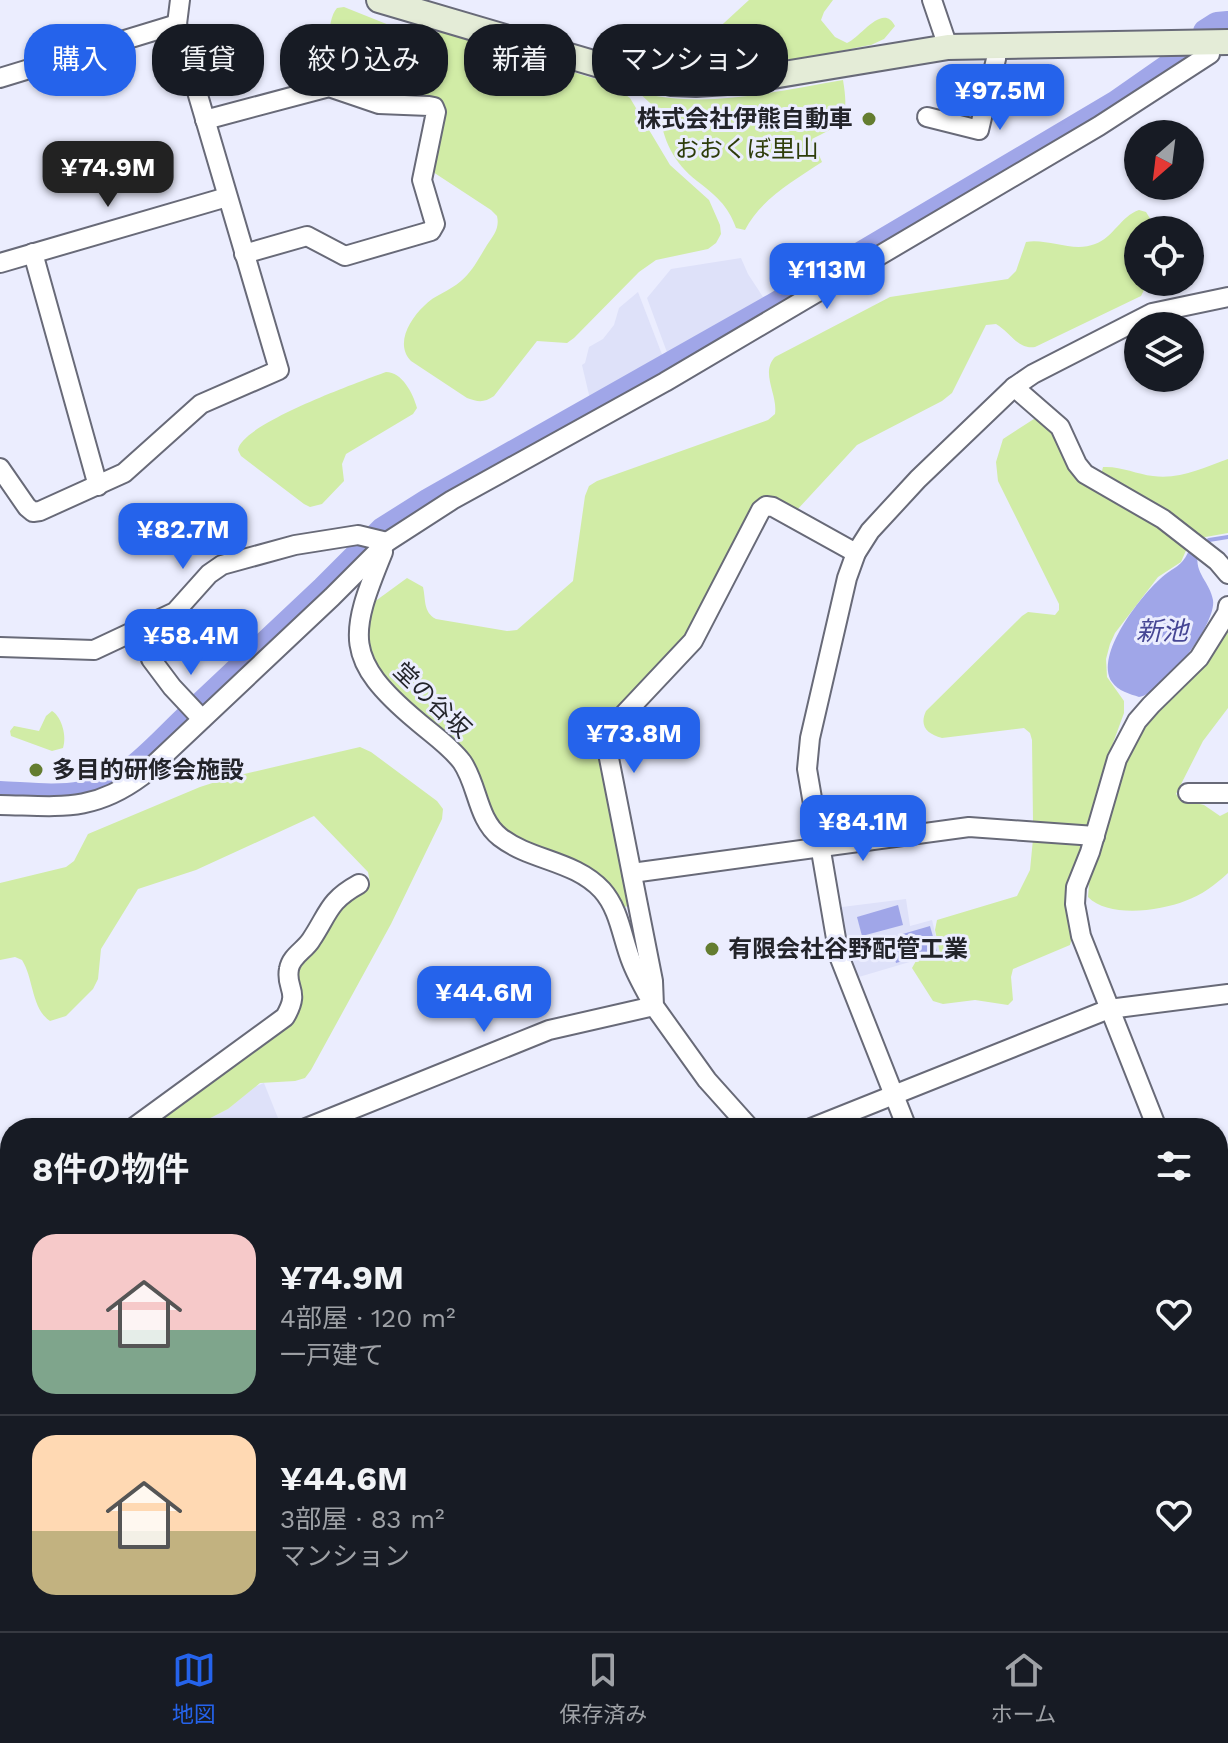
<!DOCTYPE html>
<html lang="ja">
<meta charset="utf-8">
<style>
:root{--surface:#171b24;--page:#242831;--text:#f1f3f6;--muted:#9ea1a6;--line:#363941;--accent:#2563eb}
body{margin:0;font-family:"Work Sans","Noto Sans JP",sans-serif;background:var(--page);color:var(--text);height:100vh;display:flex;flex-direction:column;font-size:30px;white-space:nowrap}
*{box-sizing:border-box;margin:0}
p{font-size:26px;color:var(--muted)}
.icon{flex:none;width:44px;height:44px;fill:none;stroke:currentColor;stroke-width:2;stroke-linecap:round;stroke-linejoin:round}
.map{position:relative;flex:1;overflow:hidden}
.drawer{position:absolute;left:0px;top:1118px;width:1228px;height:514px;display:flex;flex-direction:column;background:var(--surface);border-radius:32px 32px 0 0;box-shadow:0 2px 6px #0004}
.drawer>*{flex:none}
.hud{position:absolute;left:24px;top:24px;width:800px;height:72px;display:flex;gap:16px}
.needle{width:52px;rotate:208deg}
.fabs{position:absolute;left:1124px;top:120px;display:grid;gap:16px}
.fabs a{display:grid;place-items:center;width:80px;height:80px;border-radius:50%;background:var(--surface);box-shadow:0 2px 6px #0004;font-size:40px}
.price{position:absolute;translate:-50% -68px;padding:0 18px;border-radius:16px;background:var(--accent);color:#fff;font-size:26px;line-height:52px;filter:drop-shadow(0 2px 4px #0008)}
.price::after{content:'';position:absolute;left:50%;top:48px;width:24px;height:18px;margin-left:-12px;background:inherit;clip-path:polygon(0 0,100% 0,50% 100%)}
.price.active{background:#222;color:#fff}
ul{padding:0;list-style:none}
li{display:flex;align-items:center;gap:24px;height:200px;padding:0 32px}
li+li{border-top:2px solid var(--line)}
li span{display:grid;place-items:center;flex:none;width:224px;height:160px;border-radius:24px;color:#555}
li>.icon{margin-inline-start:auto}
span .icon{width:96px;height:96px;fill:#fffc;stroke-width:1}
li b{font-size:34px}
h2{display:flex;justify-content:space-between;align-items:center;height:96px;padding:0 32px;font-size:34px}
.chip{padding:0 28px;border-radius:32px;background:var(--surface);box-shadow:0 2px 6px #0004;font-size:28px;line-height:72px}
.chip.active{background:var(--accent);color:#fff}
.tabs{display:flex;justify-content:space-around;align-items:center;height:112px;border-top:2px solid var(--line);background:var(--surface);font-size:22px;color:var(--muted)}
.tabs a{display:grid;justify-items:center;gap:4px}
.tabs .active{color:var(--accent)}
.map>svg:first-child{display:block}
.built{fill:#dee1f9}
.green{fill:#d1eca6}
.water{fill:#a0a6e8}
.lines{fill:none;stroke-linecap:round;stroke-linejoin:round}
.stream{stroke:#a0a6e8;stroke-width:4}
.river{stroke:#a0a6e8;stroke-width:26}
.street-casing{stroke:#686a78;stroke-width:22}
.secondary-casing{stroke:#686a78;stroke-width:28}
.primary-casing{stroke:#78895e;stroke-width:30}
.street{stroke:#fff;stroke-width:18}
.secondary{stroke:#e4ecd7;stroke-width:24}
.primary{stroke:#cad9af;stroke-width:26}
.poi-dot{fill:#647d30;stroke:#ebedfe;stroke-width:3}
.labels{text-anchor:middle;stroke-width:6;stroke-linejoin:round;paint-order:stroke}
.poi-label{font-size:24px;font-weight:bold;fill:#23242a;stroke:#ebedfe;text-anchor:start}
.park-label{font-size:24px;fill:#2e3d0a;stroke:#ebedfe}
.street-label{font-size:24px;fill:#23242a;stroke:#ebedfe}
.water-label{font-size:26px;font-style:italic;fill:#464694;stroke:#ebedfe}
</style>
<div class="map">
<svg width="1228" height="1631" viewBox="0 0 1228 1631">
<rect width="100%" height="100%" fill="#ebedfe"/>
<!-- built -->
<g class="built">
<path d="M 741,258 L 748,274 L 765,300 L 668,355 L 647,298 L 671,269 Z"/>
<path d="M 638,292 L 663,357 L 590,399 L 582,365 L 585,363 L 589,347 L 603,339 L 614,325 L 619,308 Z"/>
<path d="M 906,899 L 910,926 L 932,920 L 940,953 L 852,979 L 834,908 Z"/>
<path d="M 264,1083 L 282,1128 L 199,1128 L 197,1125 L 228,1109 L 254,1087 Z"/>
</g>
<!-- green -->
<g class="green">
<path d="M 749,0 L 833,0 L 824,12 L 821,20 L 835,37 L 847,43 C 861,37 883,2 895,26 L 884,39 L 871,45 C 820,54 674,90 635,55 L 634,46 L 647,38 L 663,44 L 678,58 L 687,57 Z"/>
<path d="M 344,7 L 404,31 L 425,34 L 442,32 L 609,83 L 630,98 L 670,165 L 709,200 L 720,225 L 721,234 L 716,243 L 708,249 L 656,260 L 639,272 L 574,338 L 567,343 L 537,341 L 494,396 C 484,403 478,402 467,398 L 411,361 C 395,345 409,320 424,306 C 434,295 450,291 461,281 C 472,272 479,258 487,245 C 493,236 500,228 497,216 L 491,210 L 433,172 L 431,166 L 440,112 L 337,84 C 327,70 325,21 337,8 Z"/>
<path d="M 843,80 C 849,116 845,124 812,139 L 822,162 C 793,181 761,199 745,230 L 736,228 C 728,205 715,195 697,181 C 674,163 662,139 660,112 L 638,92 C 705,110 776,91 843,80 Z"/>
<path d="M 1139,210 L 1146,212 L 1157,230 L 1138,230 L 1138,282 L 1148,282 L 1141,296 L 1035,347 C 1018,350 1010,332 996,324 L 986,325 L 952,393 L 942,401 L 857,445 L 797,510 L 792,510 L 775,502 L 694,628 L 610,722 L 630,903 L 626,907 L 621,905 L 515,840 L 494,824 L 477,777 L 397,697 L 366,649 L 370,605 L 407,578 L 423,587 C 426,600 423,612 436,619 L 507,631 L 517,630 L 573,581 L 585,496 L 589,486 L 597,481 L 768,420 L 775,414 C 778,394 760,373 775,357 L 890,297 L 1008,279 L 1016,271 L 1026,242 C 1048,238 1073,253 1095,244 C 1113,238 1121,216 1139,210 Z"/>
<path d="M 386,372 C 402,372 413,393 417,408 L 413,414 L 346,454 L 342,464 L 344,481 L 322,504 L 310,507 L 304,504 L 241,456 L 238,450 C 241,424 359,382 386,372 Z"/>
<path d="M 1037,417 L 1046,420 L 1072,467 L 1152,518 L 1187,548 L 1181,562 L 1158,577 L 1115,633 L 1110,644 L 1106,659 L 1107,677 L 1124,701 L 1124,713 L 1101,776 L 1087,827 L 1036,824 L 1033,822 L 1032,740 L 1030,733 L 1024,728 L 942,738 C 927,734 919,726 926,711 L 1022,616 L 1028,612 L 1055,615 L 1059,610 L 1059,604 L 998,481 L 996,462 L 1003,439 Z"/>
<path d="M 1228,459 L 1228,533 L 1200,538 L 1101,475 L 1103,467 C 1121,466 1136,474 1153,476 C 1179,480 1205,467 1228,459 Z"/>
<path d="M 1228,631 L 1228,708 L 1203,741 L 1176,794 L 1182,800 L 1204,805 L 1220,816 L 1228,812 L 1228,873 C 1215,885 1202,895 1185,901 C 1160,911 1108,918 1088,897 L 1090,872 L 1125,762 L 1134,744 L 1157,710 L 1206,664 Z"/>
<path d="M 52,711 C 62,717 67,737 63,748 L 52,751 L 11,736 L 10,731 L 14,726 L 39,731 L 46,716 Z"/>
<path d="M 360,747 L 371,752 L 437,801 L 443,809 L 442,819 L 391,924 L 311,1070 L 305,1078 L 295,1081 L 260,1083 L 228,1109 L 191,1128 L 148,1128 L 281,1028 L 294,970 L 330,915 L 370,882 L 368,872 L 314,816 L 196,870 L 138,889 L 101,949 L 98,979 L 93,989 L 66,1016 L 50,1021 C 31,1008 34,979 22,960 L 15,957 L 0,960 L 0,883 L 66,867 L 74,861 L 88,834 L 200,787 L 231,777 Z"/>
<path d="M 1033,839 L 1083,843 C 1077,863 1068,879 1067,900 C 1066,915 1075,931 1070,945 L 1013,969 L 1011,977 L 1013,1000 L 1008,1005 L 975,1000 L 943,1004 L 933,1001 L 912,968 L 916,961 L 940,953 L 935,930 L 937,920 L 1017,896 L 1030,870 Z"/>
</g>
<!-- water -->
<g class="water">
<path d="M 1190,548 L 1198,554 C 1194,573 1210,582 1213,600 C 1217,624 1162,694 1139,697 C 1130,694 1118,691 1112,682 C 1094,655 1141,596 1160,579 C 1174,566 1182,568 1190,548 Z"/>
<path d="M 898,905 L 903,925 L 862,936 L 857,917 Z"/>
<path d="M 930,926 L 937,951 L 896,963 L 889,938 Z"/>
</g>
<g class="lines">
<!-- stream -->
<path class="stream" d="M 1209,540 L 1228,537"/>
<!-- river -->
<g class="river">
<path d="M 1206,32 L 1217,25 L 1228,24"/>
<path d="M 202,704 L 324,589 L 383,530 L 429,501 L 774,306 L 1117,103 L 1180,59"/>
<path d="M 0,794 C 26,795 56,799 82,794 C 125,786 156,747 187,718"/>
</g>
<defs>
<g id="street">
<path d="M 932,0 L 948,47"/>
<path d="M 0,78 L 177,24"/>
<path d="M 927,117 L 979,130 L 996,59 L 996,45"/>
<path d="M 205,120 L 329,87 L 379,104 L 429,106 L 434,107 L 436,112 L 422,180 L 435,224 L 431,231 L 345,256 L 307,236 L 244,254"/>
<path d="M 33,253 L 98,486"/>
<path d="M 0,263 L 227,197"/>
<path d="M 1014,387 L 1060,427 L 1077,464 L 1085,474 L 1163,519 L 1217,561 L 1228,574"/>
<path d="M 0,468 L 27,507 L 33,512 L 40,511 L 124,473 L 201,404 L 279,370 L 177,24 L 180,0"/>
<path d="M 0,647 L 94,650 L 175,612 L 209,574 L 222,565 L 295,545 L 358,535 L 387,542"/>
<path d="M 151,659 L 172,687 L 202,719"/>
<path d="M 1188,793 L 1228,793"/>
<path d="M 0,805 C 59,806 92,813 142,776 L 332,597 L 387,542 L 452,500 L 665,382 L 1099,126 L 1210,54 L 1210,42"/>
<path d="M 632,873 L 969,827 L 1095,836"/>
<path d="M 133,1128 L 285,1017 C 301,990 285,989 289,969 C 291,956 305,950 311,940 C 329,913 328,901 359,884"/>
<path d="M 306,1128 L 549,1030 L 654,1006 C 646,992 638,978 632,963 C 622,939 620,910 602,890 C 574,860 531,861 500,837 C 477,819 478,785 462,762 C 450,746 432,734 417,721 C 343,659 349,635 383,552"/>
<path d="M 750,1128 L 707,1080 L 654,1006 L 653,981 L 607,748 L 608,736 L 614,725 L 693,641 L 761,510 L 766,506 L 773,507 L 856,553"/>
<path d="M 811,1128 L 1109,1009 L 1228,994"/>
<path d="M 907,1128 L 839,956 L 807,769 L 810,738 L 847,578 L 856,553 L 870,531 L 918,479 L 1014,387 L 1033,374 L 1152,313 L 1228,297"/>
<path d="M 1157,1128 L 1081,936 L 1075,904 L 1076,887 L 1090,852 L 1117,759 L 1137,721 L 1151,705 L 1199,658 L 1227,613 L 1228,606"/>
<path d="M 0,1181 L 10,1177"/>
<path d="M 0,1196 L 10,1220"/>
<path d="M 1218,1281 L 1228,1305"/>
<path d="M 1218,1424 L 1228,1420"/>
<path d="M 0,1452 L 10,1448"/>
<path d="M 171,1622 L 175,1631"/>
<path d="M 534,1622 L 538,1631"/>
<path d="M 852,1622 L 856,1631"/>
<path d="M 1104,1622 L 1108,1631"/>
<path d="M 814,1631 L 837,1622"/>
</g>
<g id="secondary">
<path d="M 379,0 L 627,73 L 672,83 L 696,84 L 742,81 L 948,47 L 1228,42"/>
<path d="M 1218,1237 L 1228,1233"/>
<path d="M 236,1631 L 259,1622"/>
</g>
<g id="primary">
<path d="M 1218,1602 L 1228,1598"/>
<path d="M 1158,1631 L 1177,1622"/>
<path d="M 1208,1631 L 1228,1622"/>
</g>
</defs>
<!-- street casing -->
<use href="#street" class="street-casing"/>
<!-- secondary casing -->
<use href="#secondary" class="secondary-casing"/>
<!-- primary casing -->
<use href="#primary" class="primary-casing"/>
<!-- street -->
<use href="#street" class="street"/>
<!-- secondary -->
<use href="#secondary" class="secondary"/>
<!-- primary -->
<use href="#primary" class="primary"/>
</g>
<!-- markers -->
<g class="poi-dot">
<circle cx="869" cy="119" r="8"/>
<circle cx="36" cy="770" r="8"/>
<circle cx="712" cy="949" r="8"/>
</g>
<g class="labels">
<!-- poi labels -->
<g class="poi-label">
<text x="853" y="127" text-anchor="end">株式会社伊熊自動車</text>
<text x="52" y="778">多目的研修会施設</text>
<text x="728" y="957">有限会社谷野配管工業</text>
</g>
<!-- park labels -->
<g class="park-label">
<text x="747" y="157">おおくぼ里山</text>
</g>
<!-- street labels -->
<g class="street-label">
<text transform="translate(432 700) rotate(44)" y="8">堂の谷坂</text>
</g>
<!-- water labels -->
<g class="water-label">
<text x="1162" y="640">新池</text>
</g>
</g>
</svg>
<div class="fabs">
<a><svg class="needle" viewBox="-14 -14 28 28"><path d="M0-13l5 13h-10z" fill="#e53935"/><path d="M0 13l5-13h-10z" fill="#9ea1a6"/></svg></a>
<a><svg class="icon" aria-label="locate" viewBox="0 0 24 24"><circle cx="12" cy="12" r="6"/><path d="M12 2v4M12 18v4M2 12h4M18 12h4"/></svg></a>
<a><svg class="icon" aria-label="layers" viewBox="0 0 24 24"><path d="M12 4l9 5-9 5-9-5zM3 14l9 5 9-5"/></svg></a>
</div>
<b class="price" style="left:1000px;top:132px">¥97.5M</b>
<b class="price active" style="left:108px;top:209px">¥74.9M</b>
<b class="price" style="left:827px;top:311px">¥113M</b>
<b class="price" style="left:183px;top:571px">¥82.7M</b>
<b class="price" style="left:191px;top:677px">¥58.4M</b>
<b class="price" style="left:634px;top:775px">¥73.8M</b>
<b class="price" style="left:863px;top:863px">¥84.1M</b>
<b class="price" style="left:484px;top:1034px">¥44.6M</b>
<div class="hud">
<a class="chip active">購入</a>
<a class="chip">賃貸</a>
<a class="chip">絞り込み</a>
<a class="chip">新着</a>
<a class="chip">マンション</a>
</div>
<section class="drawer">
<h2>8件の物件<svg class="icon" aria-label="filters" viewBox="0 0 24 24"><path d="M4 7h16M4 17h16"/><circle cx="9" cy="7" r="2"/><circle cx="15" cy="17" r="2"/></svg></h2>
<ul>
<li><span style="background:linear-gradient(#f6c9c9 60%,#7fa58c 0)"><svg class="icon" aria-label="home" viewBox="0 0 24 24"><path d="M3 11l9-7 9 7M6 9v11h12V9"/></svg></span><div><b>¥74.9M</b><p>4部屋 · 120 m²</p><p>一戸建て</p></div><svg class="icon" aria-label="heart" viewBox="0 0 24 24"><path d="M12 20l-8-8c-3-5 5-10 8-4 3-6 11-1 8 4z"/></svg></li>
<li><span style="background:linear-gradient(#ffd9b3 60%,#c2b280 0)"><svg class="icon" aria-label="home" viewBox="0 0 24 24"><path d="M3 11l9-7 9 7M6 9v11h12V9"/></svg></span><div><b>¥44.6M</b><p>3部屋 · 83 m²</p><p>マンション</p></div><svg class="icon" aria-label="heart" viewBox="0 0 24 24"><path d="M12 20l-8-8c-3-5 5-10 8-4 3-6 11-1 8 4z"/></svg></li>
</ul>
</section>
</div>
<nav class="tabs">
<a class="active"><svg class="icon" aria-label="map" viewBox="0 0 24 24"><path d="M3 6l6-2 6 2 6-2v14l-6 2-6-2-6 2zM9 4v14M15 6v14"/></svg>地図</a>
<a><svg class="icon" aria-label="saved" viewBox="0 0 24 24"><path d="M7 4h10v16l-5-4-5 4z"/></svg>保存済み</a>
<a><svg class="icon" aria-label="home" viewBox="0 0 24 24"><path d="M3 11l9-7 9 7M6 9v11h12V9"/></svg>ホーム</a>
</nav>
